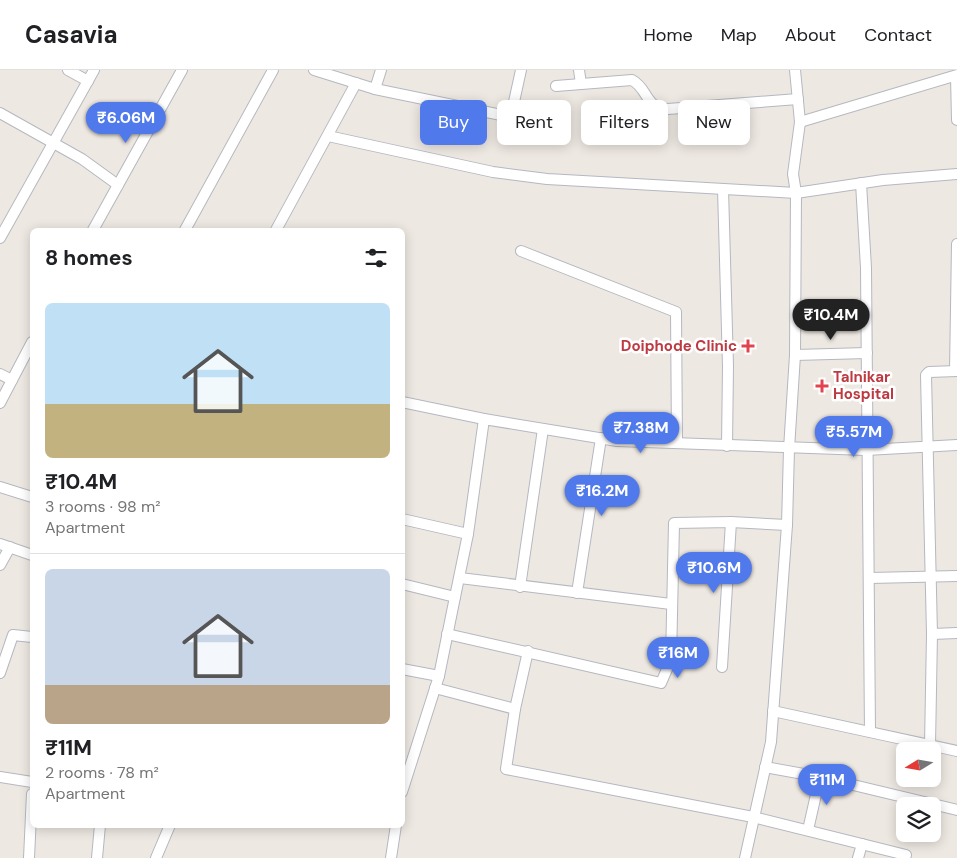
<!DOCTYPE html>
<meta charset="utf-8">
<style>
:root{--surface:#fff;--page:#f2f2f2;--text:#202124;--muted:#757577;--line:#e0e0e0;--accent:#5079ec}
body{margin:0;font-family:"DM Sans",sans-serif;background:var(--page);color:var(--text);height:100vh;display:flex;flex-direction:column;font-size:19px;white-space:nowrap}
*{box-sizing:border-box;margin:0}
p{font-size:16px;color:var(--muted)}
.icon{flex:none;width:28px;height:28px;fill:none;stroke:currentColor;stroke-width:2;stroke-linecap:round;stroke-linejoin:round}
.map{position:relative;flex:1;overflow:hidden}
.side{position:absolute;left:30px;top:158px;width:375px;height:600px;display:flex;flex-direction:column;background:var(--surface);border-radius:8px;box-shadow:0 2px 12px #0003}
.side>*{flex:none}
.banner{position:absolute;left:420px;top:30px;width:461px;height:45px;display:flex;gap:10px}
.needle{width:32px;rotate:259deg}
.controls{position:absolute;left:896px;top:672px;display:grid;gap:10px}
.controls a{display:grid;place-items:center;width:45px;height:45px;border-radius:8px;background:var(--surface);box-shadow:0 2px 12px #0003;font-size:25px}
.price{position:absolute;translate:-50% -42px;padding:0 11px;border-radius:18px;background:var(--accent);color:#fff;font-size:16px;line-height:32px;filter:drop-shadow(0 1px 2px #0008)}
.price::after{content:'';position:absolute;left:50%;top:30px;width:15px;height:11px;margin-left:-8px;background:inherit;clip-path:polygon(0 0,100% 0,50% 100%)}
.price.current{background:#222;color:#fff}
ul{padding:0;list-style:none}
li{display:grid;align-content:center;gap:10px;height:265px;padding:0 15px}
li+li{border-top:1px solid var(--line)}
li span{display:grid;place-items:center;height:155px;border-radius:8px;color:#555}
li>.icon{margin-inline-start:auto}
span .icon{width:90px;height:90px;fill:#fffc;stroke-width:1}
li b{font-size:21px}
h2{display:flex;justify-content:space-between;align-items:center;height:60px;padding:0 15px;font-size:21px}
.tag{padding:0 18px;border-radius:8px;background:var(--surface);box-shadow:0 2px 12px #0003;font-size:18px;line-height:45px}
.tag.current{background:var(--accent);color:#fff}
header{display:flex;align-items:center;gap:30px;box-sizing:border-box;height:70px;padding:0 25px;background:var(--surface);border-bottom:1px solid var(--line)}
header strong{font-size:24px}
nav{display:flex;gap:28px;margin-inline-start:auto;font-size:18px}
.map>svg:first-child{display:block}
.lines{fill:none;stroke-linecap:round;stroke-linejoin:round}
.minor-casing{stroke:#b5b8c0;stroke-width:12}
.minor{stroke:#fff;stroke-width:10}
.health-dot{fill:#e0444e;stroke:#fff;stroke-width:2}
.labels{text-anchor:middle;stroke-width:5;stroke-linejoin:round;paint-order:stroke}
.health-label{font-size:15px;font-weight:bold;fill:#be3a42;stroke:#fff;text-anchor:end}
</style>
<header>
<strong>Casavia</strong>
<nav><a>Home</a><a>Map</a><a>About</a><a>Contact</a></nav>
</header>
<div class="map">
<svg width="957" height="788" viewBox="0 0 957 788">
<rect width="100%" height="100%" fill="#eee8e2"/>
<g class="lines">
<defs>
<g id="minor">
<path d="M 68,0 L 88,11"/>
<path d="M 314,0 L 375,19 L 506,46 L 512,41 L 521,0"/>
<path d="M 579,0 L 581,14"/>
<path d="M 956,6 L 957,50"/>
<path d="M 556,16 L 632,10 C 649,19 644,38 668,39 L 798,29"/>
<path d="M 375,19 L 381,0"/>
<path d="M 0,43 L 82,89 L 118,115"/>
<path d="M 800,52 L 957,5"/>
<path d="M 328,66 L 493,102 L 547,109 L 796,123 L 883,110 L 957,104"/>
<path d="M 861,113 L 866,198 L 870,662"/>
<path d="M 723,119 L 728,296 L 727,376"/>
<path d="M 93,160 L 182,0"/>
<path d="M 185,160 L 273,0"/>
<path d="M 276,160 L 356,13"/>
<path d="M 0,168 L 94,0"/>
<path d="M 521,181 L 676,242 L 677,373"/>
<path d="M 795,285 L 867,283"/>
<path d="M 955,301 L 957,174"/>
<path d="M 0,304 L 12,310"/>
<path d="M 402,332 L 484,349"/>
<path d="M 0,333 L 32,272"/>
<path d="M 0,417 L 32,427"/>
<path d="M 402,449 L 468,464"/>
<path d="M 0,474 L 32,485"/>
<path d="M 0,495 L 10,477"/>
<path d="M 460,508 L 671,534"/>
<path d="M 870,508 L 957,506"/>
<path d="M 402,514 L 455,527 L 439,606 L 402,722"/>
<path d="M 520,517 L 543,359"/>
<path d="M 577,523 L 601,368"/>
<path d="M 455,527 L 468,464 L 484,349 L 617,371 L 866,380 L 957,375"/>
<path d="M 447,564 L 661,613 L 671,590 L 674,453 L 731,452 L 787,455"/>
<path d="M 932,564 L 957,563"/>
<path d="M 528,581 L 515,639 L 506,699 L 753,747 L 906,785"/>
<path d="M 722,597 L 731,452"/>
<path d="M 402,599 L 439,606"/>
<path d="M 0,603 L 13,565 L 32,567"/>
<path d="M 435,618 L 515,639"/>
<path d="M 773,641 L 957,681"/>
<path d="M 930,675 L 932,564 L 926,305 L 929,302 L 957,301"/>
<path d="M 765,697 L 820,707 L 957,740"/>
<path d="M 0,707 L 32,712"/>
<path d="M 808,760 L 820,707"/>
<path d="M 29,788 L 32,724"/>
<path d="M 97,788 L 100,755"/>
<path d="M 156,788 L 170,755"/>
<path d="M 391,788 L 396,755"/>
<path d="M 745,788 L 771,672 L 787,455 L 789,379 L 795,285 L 796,123 L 793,104 L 800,52 L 795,0"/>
<path d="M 858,788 L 862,774"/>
</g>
</defs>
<!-- minor casing -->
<use href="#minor" class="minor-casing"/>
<!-- minor -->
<use href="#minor" class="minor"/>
</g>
<!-- markers -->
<g class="health-dot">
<path d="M745.5 268.5h5v5h5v5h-5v5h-5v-5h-5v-5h5z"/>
<path d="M819.5 308.5h5v5h5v5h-5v5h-5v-5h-5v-5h5z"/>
</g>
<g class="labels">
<!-- health labels -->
<g class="health-label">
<text x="737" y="281">Doiphode Clinic</text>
<text x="833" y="312" text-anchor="start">Talnikar<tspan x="833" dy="17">Hospital</tspan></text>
</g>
</g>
</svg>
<div class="controls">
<a><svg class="needle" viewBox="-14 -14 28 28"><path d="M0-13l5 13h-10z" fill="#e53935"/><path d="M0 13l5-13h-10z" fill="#757577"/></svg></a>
<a><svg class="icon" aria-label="layers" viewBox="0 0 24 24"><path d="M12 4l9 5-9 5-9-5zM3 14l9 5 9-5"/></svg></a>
</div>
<b class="price" style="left:126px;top:74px">₹6.06M</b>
<b class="price current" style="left:831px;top:271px">₹10.4M</b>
<b class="price" style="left:641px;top:384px">₹7.38M</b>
<b class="price" style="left:854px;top:388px">₹5.57M</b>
<b class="price" style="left:602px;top:447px">₹16.2M</b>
<b class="price" style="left:714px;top:524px">₹10.6M</b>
<b class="price" style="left:678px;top:609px">₹16M</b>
<b class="price" style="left:827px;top:736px">₹11M</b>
<div class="banner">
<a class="tag current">Buy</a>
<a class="tag">Rent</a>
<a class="tag">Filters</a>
<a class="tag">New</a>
</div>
<section class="side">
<h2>8 homes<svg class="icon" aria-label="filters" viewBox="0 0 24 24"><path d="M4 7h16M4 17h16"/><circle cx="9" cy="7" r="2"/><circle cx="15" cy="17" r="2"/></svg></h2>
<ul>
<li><span style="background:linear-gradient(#bfe0f5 65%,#c2b280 0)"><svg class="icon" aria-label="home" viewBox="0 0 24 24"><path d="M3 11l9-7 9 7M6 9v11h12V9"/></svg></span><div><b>₹10.4M</b><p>3 rooms · 98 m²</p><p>Apartment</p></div></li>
<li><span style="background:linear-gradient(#c9d6e8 75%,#b9a48a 0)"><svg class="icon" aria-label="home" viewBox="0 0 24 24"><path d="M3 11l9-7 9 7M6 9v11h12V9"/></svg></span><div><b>₹11M</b><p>2 rooms · 78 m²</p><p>Apartment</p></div></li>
</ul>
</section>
</div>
